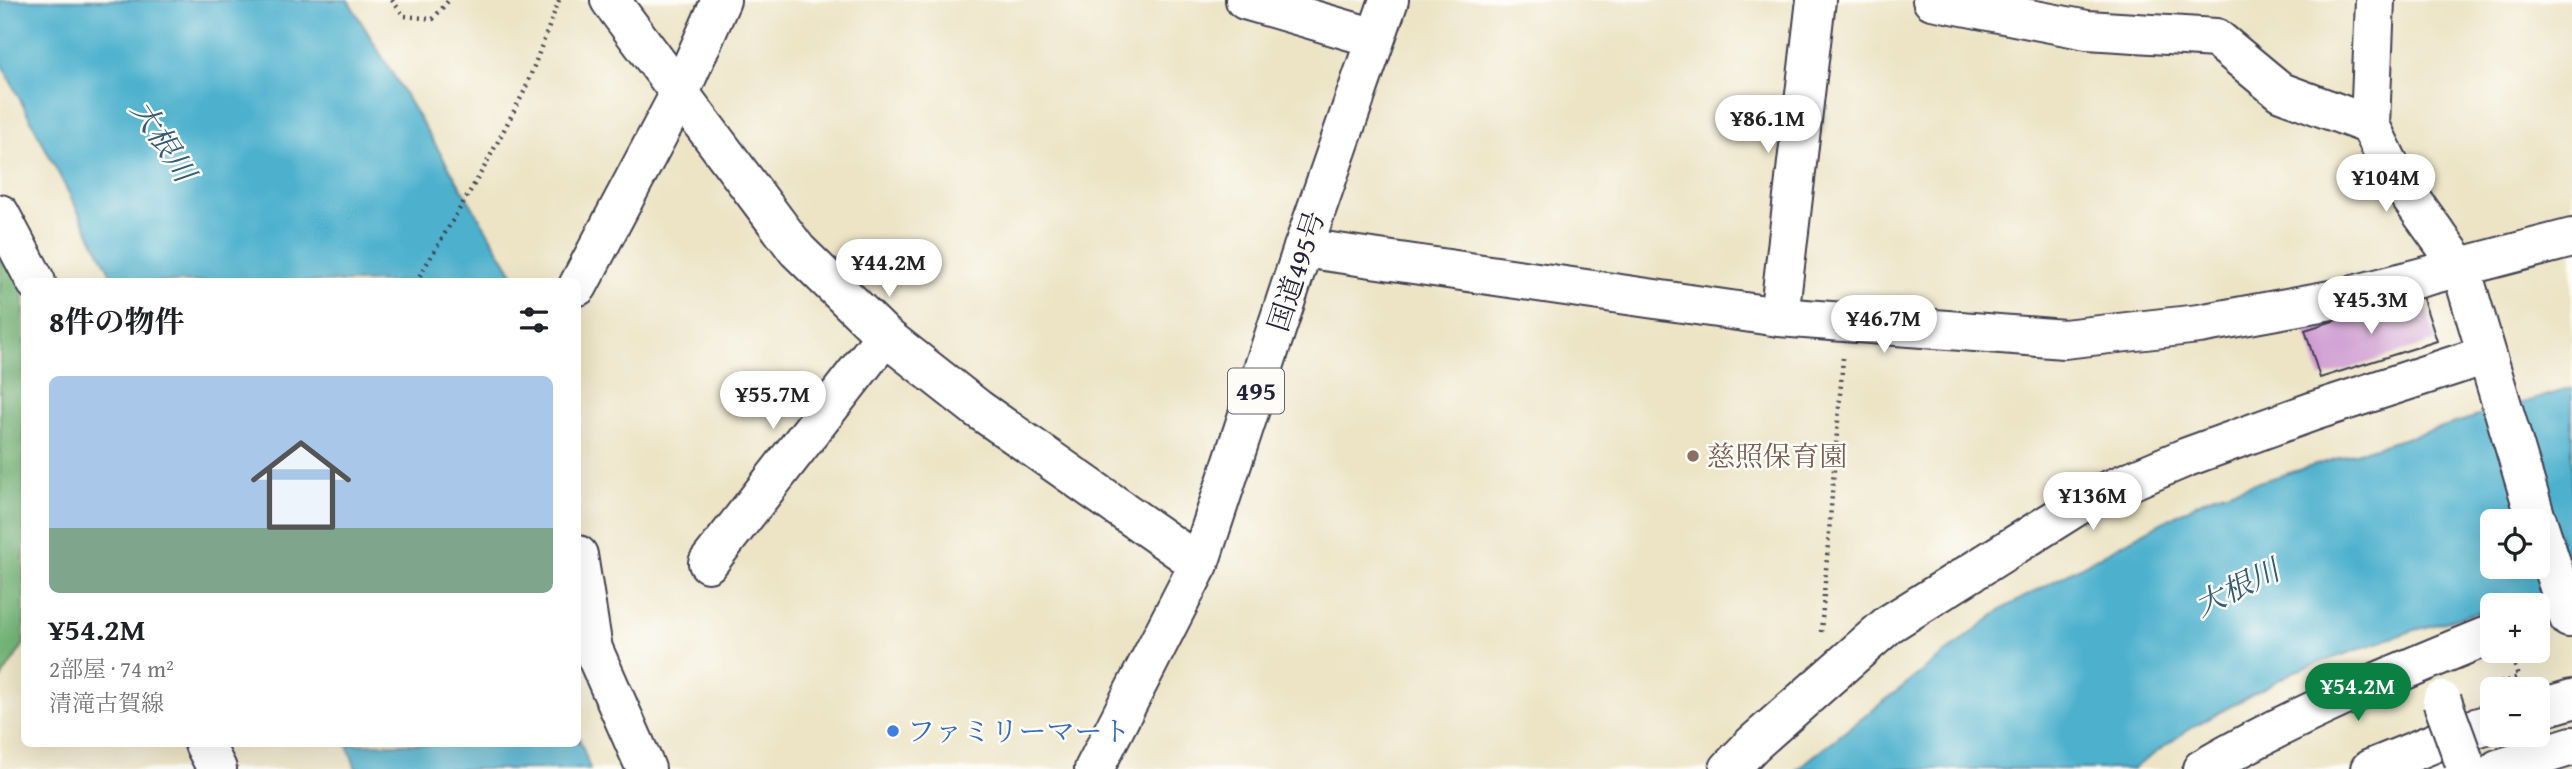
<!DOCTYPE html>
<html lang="ja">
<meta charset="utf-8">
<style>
:root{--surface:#fff;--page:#f2f2f2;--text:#202124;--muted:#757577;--line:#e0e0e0;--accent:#0b8043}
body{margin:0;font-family:"Gentium Book Plus","Noto Serif JP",serif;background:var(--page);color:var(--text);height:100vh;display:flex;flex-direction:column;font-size:26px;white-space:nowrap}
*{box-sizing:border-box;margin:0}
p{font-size:23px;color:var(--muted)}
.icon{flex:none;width:38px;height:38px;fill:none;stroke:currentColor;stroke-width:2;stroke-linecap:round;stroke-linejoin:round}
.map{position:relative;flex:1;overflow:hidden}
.side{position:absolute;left:21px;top:278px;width:560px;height:469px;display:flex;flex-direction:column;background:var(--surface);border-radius:10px;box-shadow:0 7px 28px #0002}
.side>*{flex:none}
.buttons{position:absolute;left:2480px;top:509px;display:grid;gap:14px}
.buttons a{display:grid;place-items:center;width:70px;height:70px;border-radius:10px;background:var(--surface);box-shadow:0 7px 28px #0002;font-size:35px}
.price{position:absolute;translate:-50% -60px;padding:0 16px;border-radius:24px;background:#fff;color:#222;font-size:23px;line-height:46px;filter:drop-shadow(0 2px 4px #0008)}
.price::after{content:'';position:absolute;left:50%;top:42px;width:21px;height:16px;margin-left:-10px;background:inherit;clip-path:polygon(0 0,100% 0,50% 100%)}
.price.selected{background:var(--accent);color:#fff}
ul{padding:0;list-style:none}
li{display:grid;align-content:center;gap:14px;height:371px;padding:0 28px}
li+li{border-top:2px solid var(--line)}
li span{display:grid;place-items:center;height:217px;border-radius:10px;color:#555}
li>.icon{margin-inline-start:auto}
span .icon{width:126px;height:126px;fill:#fffc;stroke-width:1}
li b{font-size:30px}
h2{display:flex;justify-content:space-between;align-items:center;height:84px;padding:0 28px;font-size:30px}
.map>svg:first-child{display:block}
.forest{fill:#74b577;stroke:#4b6c59;stroke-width:2}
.water{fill:#4eb1cd;stroke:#386a84;stroke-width:2;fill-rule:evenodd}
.building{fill:#cf9cd1}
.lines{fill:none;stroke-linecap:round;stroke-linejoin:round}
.minor-casing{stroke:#403f50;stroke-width:42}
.major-casing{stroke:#403f50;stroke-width:42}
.highway-casing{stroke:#403f50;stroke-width:42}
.path{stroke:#403f50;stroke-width:4.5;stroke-dasharray:2 5;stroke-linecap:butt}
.minor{stroke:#fff;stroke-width:38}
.major{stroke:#fff;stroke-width:38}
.highway{stroke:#fff;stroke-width:38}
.minor-bridge-casing{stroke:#403f50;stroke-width:42;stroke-linecap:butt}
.minor-bridge{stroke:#fff;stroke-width:38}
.education-dot{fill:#8d6e63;stroke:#fdfcf7;stroke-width:2.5}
.shop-dot{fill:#3f7fe0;stroke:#fdfcf7;stroke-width:2.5}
.labels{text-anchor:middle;stroke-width:5;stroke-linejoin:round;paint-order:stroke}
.shield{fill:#fdfcf7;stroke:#646373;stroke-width:2}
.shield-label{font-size:26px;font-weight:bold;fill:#22223b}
.street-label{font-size:28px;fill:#22223b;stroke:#fdfcf7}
.education-label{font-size:28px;fill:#785e54;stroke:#fdfcf7;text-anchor:start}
.shop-label{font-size:28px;fill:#366cbe;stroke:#fdfcf7;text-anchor:start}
.water-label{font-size:30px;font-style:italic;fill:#345b75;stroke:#fdfcf7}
</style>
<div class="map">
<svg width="2572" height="769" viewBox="0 0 2572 769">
<rect width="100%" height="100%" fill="#fdfcf7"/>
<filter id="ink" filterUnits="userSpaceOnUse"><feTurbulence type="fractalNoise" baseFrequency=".0143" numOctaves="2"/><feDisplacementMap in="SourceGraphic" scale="14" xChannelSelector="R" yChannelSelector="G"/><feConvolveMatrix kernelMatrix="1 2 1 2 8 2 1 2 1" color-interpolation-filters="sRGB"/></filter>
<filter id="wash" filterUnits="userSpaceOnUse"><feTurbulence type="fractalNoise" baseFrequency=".00686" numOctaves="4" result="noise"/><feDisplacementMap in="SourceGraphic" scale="28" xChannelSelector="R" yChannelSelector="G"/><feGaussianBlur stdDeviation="1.57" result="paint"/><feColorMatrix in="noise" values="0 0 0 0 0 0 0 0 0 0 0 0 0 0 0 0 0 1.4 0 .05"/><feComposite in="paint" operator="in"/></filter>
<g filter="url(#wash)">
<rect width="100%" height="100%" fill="#ede4c6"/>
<!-- forest -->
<path class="forest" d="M 0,229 L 24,282 L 24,644 L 0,680 Z"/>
<!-- water -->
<g class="water">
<path d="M 0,0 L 348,0 L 518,282 L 115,282 L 0,61 Z"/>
<path d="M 2572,388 L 2572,588 L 2507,605 L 2492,606 L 2492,609 L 2412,631 L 2293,672 L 2189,729 L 2133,769 L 1797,769 L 2002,609 L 2209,497 ZM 2492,522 L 2538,522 L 2538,567 L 2492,567 Z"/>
<path d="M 578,734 L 590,769 L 356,769 L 347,744 L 578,744 Z"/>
</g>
<g id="blocks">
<!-- building -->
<path class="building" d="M 2421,293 L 2437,341 L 2320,378 L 2305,330 Z"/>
</g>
</g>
<g filter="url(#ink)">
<use href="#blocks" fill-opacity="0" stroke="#403f50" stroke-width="2"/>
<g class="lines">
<defs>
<g id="minor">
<path d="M 610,0 L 797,250 L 885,336 L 978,409 L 1199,564"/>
<path d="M 1245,0 L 1375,38"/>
<path d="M 1932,0 L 2087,30 L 2216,38 L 2281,92 L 2370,125"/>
<path d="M 2375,0 L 2370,125 L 2395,176 L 2461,268 L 2537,522"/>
<path d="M 0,214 L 36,282"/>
<path d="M 1303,248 L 1779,317 L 2064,339 L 2199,324 L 2342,298 L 2572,238"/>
<path d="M 578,286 L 679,95 L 721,0"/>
<path d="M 1779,317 L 1816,0"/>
<path d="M 2538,523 L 2569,618"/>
<path d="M 578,555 L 593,649 L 646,769"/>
<path d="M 708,563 L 885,336"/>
<path d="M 204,744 L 217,769"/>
<path d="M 1729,769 L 1753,744 L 1889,624 L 2090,498 L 2187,457 L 2314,411 L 2486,355"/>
<path d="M 2202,769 C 2295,715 2393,674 2492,634"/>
<path d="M 2498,769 L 2572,746"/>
</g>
<g id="major">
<path d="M 2538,709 L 2572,699"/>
<path d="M 2370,769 L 2456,734 L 2492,723"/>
</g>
<path id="highway" d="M 1094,769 L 1199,564 L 1303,248 L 1389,0"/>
</defs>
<!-- minor casing -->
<use href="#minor" class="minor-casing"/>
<!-- major casing -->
<use href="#major" class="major-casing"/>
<!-- highway casing -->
<use href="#highway" class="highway-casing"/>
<!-- path -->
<g class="path">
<path d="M 392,0 L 404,16 L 433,19 L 449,0"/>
<path d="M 416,282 L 485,166 L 525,90 L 559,0"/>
<path d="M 1821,632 L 1843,358"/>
<path d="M 2520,659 L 2548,650"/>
<path d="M 2494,685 L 2518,677 L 2514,663"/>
</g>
<!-- minor -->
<use href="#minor" class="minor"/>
<!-- major -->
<use href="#major" class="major"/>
<!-- highway -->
<use href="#highway" class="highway"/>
<defs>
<path id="minor-bridge" d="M 2442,701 L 2464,761"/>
</defs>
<!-- minor-bridge casing -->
<use href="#minor-bridge" class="minor-bridge-casing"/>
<!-- minor-bridge -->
<use href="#minor-bridge" class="minor-bridge"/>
</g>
</g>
<!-- markers -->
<circle class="education-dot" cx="1693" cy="456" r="7"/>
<circle class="shop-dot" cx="893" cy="731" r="7"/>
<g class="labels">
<!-- shield labels -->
<rect class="shield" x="1228" y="368.5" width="56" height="45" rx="5"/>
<g class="shield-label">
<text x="1256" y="400">495</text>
</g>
<!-- street labels -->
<g class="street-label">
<text transform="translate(1296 271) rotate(-72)" y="10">国道495号</text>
</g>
<!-- education labels -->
<g class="education-label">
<text x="1707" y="466">慈照保育園</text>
</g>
<!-- shop labels -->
<g class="shop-label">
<text x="907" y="741">ファミリーマート</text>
</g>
<!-- water labels -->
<g class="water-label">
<text transform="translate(163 141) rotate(57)" y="10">大根川</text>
<text transform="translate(2237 588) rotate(-26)" y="10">大根川</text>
</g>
</g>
</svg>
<div class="buttons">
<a><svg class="icon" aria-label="locate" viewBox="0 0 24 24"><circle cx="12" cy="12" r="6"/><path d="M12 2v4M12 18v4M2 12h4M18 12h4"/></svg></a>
<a>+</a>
<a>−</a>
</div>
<b class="price" style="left:1768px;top:155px">¥86.1M</b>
<b class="price" style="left:2386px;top:214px">¥104M</b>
<b class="price" style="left:889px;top:299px">¥44.2M</b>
<b class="price" style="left:2371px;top:336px">¥45.3M</b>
<b class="price" style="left:1884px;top:355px">¥46.7M</b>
<b class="price" style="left:773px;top:431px">¥55.7M</b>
<b class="price" style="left:2093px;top:532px">¥136M</b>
<b class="price selected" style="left:2358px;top:723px">¥54.2M</b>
<section class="side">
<h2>8件の物件<svg class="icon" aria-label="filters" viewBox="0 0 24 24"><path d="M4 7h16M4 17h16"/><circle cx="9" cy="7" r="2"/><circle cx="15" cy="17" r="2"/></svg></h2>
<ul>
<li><span style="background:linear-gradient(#a9c7e8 70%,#7fa58c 0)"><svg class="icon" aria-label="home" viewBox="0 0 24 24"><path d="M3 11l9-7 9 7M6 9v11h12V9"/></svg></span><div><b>¥54.2M</b><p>2部屋 · 74 m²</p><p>清滝古賀線</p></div></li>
</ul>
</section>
</div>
